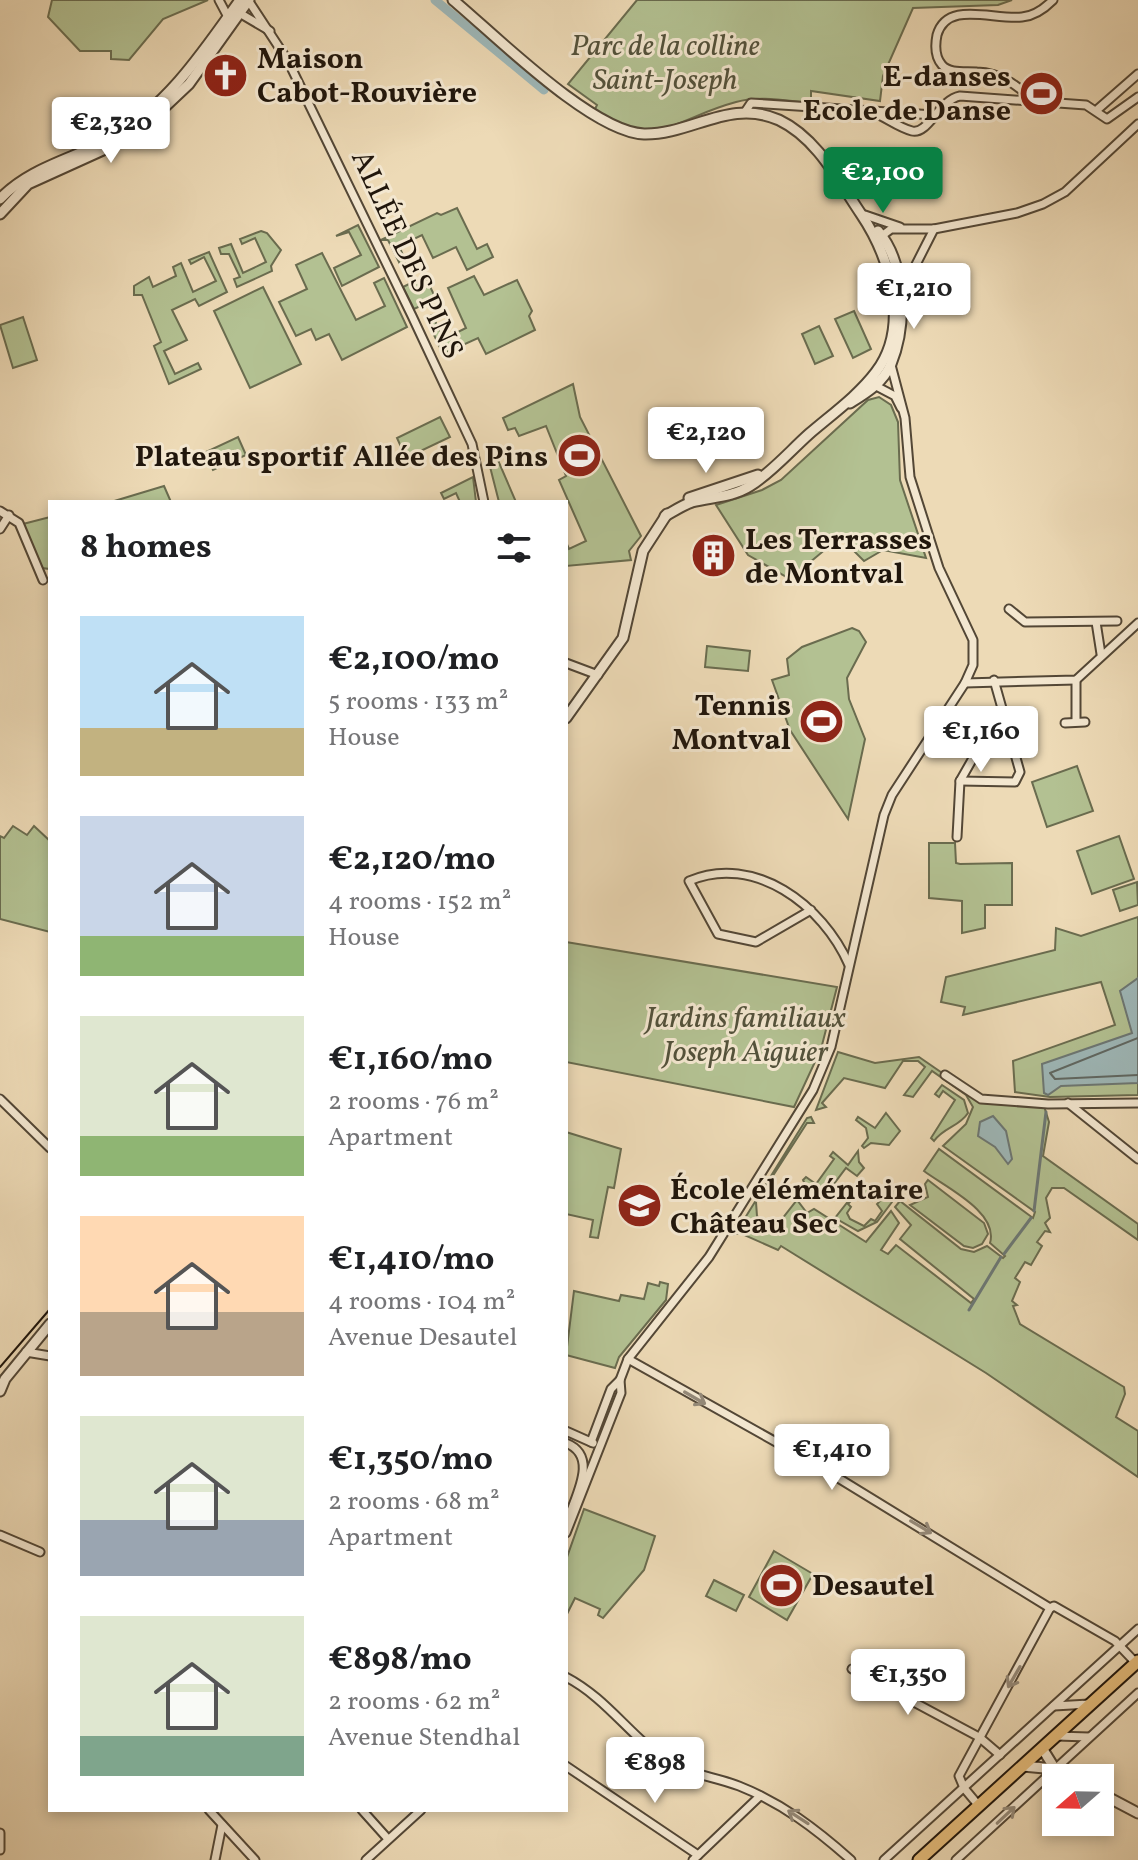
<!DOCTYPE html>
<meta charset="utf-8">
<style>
:root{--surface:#fff;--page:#f2f2f2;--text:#202124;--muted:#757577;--accent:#0b8043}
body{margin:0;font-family:Vollkorn,serif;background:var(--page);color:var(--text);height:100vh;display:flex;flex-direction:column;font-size:30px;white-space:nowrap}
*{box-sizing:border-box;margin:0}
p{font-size:26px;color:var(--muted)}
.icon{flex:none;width:44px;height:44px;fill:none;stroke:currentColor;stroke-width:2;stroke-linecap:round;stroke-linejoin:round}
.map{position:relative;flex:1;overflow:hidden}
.sheet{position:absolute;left:48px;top:500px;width:520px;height:1312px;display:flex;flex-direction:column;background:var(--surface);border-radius:0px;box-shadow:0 4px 12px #0003}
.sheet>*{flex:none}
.needle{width:52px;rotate:250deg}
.buttons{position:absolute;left:1042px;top:1764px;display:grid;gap:16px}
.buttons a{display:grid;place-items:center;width:72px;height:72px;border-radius:0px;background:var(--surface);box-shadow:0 4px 12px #0003;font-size:40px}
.price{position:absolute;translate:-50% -68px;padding:0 18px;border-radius:8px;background:#fff;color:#222;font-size:26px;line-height:52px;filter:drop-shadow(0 2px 4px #0008)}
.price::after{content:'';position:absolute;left:50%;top:48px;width:24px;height:18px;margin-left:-12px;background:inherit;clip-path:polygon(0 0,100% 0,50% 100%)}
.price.selected{background:var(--accent);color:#fff}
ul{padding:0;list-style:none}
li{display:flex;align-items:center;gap:24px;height:200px;padding:0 32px}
li span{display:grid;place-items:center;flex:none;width:224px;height:160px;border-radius:0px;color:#555}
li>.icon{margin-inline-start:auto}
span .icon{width:96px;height:96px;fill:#fffc;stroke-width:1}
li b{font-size:34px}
h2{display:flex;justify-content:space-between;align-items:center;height:96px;padding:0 32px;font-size:34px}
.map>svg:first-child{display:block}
.green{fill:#b3c192;stroke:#6a6c4f;stroke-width:2}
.water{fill:#9eb8b9;stroke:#6c7774;stroke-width:2}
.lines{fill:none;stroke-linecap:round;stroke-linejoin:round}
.shore{stroke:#5f6762;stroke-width:2}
.stream{stroke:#6c7774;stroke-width:3}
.canal{stroke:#9eb8b9;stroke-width:9}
.minor-casing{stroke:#534736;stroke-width:11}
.tertiary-casing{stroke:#534736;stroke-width:13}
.primary-casing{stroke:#20160c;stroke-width:15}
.minor{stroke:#f3e7d0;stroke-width:7}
.tertiary{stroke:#f3e7d0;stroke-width:9}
.primary{stroke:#e6bd7b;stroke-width:11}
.tram{stroke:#20160c;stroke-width:2}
.oneway{stroke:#948978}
.labels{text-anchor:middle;stroke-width:6;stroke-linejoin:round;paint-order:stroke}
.park-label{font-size:30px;font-style:italic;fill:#53523b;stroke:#f3e7d0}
.poi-label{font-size:30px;font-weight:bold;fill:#20160c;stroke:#f3e7d0;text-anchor:start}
.street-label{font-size:30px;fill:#20160c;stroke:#f3e7d0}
</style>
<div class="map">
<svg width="1138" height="1860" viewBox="0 0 1138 1860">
<rect width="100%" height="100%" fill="#eddab6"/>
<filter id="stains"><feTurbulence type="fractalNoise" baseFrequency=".0025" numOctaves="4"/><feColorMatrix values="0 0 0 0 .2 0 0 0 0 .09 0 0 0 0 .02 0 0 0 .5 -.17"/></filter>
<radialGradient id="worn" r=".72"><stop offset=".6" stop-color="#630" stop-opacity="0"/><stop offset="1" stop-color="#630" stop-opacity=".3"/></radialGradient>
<!-- green -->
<g class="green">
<path d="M 52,0 L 208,0 L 163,19 L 129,60 L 111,59 L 111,51 L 80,51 L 48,17 Z"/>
<path d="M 637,0 L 1012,0 L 998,5 L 913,8 L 883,76 L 880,101 L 811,91 L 811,103 C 787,101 760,95 736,102 C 673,119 662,149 594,111 L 597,105 L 568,84 Z"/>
<path d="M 457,208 L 477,249 L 487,244 L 493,257 L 467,270 L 456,247 L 433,258 L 422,235 L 399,246 L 409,269 L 404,272 L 388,240 L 381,240 L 437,213 L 441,215 Z"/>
<path d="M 358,225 L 379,267 L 342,286 L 334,268 L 361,255 L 349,232 L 336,236 Z"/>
<path d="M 261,231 L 267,233 L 281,250 L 271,266 L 272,271 L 237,287 L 234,279 L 240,277 L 229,254 L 221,254 L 219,248 L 231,244 L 243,273 L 266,262 L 255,238 L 242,244 L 240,239 Z"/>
<path d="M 209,252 L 227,292 L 199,306 L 195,299 L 172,310 L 187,340 L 164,351 L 175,374 L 198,363 L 201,369 L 169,384 L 154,346 L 161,342 L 142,295 L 134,295 L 134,286 L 149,277 L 153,287 L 176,276 L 173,267 L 181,263 L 193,292 L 216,281 L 204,257 L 191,264 L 189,260 Z"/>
<path d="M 322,253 L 356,320 L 385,306 L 374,283 L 384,278 L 407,327 L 342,360 L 329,334 L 316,340 L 311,329 L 296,336 L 279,302 L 307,289 L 296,265 Z"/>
<path d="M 425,276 L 436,299 L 414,309 L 403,287 Z"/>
<path d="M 474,276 L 484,295 L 517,280 L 532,311 L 529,316 L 535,330 L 486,354 L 478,338 L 443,354 L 426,318 L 432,315 L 444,339 L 466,328 L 448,288 Z"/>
<path d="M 263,287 L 301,364 L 250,388 L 214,311 Z"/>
<path d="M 854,311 L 871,349 L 853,358 L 835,319 Z"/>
<path d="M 23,317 L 37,360 L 13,368 L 0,325 Z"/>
<path d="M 819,326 L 833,356 L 815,364 L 802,334 Z"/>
<path d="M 573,384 L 580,417 L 641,536 L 629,551 L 631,560 L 566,566 L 566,542 L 569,549 L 586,541 L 559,480 L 566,476 L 546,426 L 519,436 L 515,428 L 508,430 L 503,418 Z"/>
<path d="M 879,397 L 891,405 L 898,422 L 900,480 L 926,558 L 883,550 L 864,561 L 840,537 L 790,579 L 748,555 L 716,505 L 762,490 L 781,480 L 868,400 Z"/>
<path d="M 440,417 L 450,437 L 406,458 L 397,438 Z"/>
<path d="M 238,437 L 246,455 L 213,470 L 206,452 Z"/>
<path d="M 494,451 L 516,502 L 499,502 L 487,455 Z"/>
<path d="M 473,477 L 476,502 L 460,502 L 456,493 L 444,499 L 441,493 Z"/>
<path d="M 164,486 L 171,502 L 111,502 Z"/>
<path d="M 50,517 L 50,569 L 42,568 L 23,524 Z"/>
<path d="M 852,628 L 859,631 L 866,642 L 847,678 L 849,699 L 865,739 L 848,819 L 790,730 L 772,680 L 789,675 L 787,659 L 802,647 Z"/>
<path d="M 707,646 L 750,651 L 748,671 L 705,667 Z"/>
<path d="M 1077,766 L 1093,811 L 1047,827 L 1032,782 Z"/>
<path d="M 13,826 L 27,835 L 34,826 L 50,841 L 50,932 L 0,919 L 0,836 L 4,838 Z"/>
<path d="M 1119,836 L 1134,879 L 1092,894 L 1077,851 Z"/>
<path d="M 929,843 L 955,843 L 956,863 L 960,864 L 1012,863 L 1012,905 L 985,905 L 985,928 L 962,933 L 962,901 L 929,898 Z"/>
<path d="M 1137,882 L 1138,905 L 1120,911 L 1113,890 Z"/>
<path d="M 1138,917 L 1138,1095 L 1050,1097 L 1015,1092 L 1013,1061 L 1115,1025 L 1101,982 L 963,1015 L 965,1007 L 941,1002 L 946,977 L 1055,950 L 1056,928 L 1081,936 Z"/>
<path d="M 566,942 L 837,987 L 821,1049 L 794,1107 L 566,1062 Z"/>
<path d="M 838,1052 L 875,1063 L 919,1057 L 980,1099 L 1044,1106 L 1049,1122 L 1043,1156 L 1138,1224 L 1138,1240 L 1064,1188 L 1052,1188 L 1046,1198 L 1050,1218 L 1045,1223 L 1050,1232 L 1045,1231 L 1037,1242 L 1042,1246 L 1031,1265 L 1025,1262 L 1015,1278 L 1020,1282 L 1012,1301 L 1017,1305 L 1013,1306 L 1020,1324 L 1124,1387 L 1125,1394 L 1116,1417 L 1138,1431 L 1138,1477 L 986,1373 L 781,1246 L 778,1250 L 740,1233 L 735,1234 L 807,1118 L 811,1117 L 814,1123 L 807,1123 L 756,1202 L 757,1216 L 769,1225 L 778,1224 L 797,1200 L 807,1213 L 814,1209 L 866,1242 L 891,1211 L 899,1223 L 881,1250 L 888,1254 L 896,1245 L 971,1303 L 974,1299 L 900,1239 L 911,1225 L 895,1207 L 900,1201 L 961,1249 L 974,1252 L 987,1246 L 1003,1258 L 1005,1256 L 990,1243 C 999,1212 945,1187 924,1171 L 939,1149 L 1033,1218 L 1035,1212 L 943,1146 L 966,1124 L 973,1107 L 966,1095 L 932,1071 L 913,1097 L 904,1095 L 925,1067 L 918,1061 L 903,1061 L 885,1088 L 844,1078 L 822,1103 L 826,1107 L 816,1110 Z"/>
<path d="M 942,1085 L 964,1100 L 968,1113 C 959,1127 944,1127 934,1141 L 931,1138 L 955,1100 L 943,1091 L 939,1097 L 935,1094 Z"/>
<path d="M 886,1113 L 900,1131 L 889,1145 L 871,1143 L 864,1148 L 862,1146 L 868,1138 L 866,1128 L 856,1120 L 858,1117 L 875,1128 Z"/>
<path d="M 566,1132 L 621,1149 L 614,1188 L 608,1187 L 598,1238 L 590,1237 L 593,1220 L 566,1214 Z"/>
<path d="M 858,1151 L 859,1162 L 864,1168 L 857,1176 L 846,1168 L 824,1197 L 812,1188 L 808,1191 L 803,1180 L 806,1177 L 816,1184 L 834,1159 L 830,1156 L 833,1152 L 848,1165 Z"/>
<path d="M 928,1180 L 984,1223 L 988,1234 L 982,1244 L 973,1248 L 964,1246 L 910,1205 L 928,1197 L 925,1184 Z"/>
<path d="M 861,1185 L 875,1196 L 872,1201 L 858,1193 L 848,1204 L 851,1207 L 847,1213 L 850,1219 L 864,1226 L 871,1219 L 875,1221 L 882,1211 L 877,1204 L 892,1189 L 898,1194 L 877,1222 L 858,1231 L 835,1218 Z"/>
<path d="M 660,1282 L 668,1284 L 666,1300 L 619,1357 L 615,1368 L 566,1355 L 574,1291 L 619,1301 L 621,1295 L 644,1299 L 648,1283 L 659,1286 Z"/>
<path d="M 584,1509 L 655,1536 L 644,1570 L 603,1618 L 598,1615 L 600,1609 L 575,1598 L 566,1616 L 566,1560 Z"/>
<path d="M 774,1551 L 813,1574 L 787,1620 L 749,1597 Z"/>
<path d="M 714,1580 L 744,1595 L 736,1611 L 706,1596 Z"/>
</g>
<!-- water -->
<g class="water">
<path d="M 1138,978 L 1138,1083 L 1061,1086 L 1048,1095 L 1044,1093 L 1042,1064 L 1132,1033 L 1120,991 Z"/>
<path d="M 993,1116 L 1006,1131 L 1012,1159 L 1008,1164 L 995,1147 L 978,1136 L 980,1122 Z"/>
</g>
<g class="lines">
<!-- shore -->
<path class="shore" d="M 1138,1038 L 1050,1073 L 1055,1079 L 1138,1075"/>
<!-- stream -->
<g class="stream">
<path d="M 1034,1211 L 1046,1112"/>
<path d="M 1004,1254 L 1031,1218"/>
<path d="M 969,1310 L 1001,1257"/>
</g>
<!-- canal -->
<path class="canal" d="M 435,0 L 544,90"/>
<defs>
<g id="minor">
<path d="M 219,0 L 228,17"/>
<path d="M 248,0 L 288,61 L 412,316 L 472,444 L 484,502"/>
<path d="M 236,11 L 270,31"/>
<path d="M 1035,101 C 1016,85 1002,73 977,72 C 965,71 950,74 942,65 C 935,57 935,45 937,35 C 947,0 992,20 1022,17 C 1034,16 1045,8 1053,0"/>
<path d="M 1098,109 L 1138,74"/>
<path d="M 745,112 L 751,103 L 934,115"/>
<path d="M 872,112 C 886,117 897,127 912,131 C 928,135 939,100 960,96 L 1086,105 L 1107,119 L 1138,97"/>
<path d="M 865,215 L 900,227"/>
<path d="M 879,238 L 891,229 L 934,229 L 1017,213 L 1043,204 L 1065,192 L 1138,124"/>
<path d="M 901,294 L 934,229"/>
<path d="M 875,381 L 876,386 L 895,396 L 901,408"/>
<path d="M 0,511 L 19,523 L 43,580"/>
<path d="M 0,529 L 9,515"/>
<path d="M 1009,609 L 1025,622 L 1117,621"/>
<path d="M 1096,622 L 1101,654"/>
<path d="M 566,663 L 598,675"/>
<path d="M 1076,680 L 1076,721"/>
<path d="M 965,683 L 1076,680 L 1138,623"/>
<path d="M 1065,723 L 1085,722"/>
<path d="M 960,781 L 1015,782 L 1020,772 L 994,680"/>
<path d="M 957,837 L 960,781 L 1001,709"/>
<path d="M 811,910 L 756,942 L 718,934 L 689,881 C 754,853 823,905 849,965"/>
<path d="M 945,1075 L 981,1099 L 1048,1104 L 1138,1103"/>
<path d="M 0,1099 L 50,1148"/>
<path d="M 1068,1103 L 1138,1159"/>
<path d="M 26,1352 L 50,1356"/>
<path d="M 628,1359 L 817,1465 L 1050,1608 L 1054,1606 L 1115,1641 L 1136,1663"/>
<path d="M 566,1431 L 593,1443"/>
<path d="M 591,1442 L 611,1389 L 620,1380"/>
<path d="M 566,1443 C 599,1456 576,1494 568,1519"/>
<path d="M 566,1533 L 621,1393 L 620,1380 L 628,1359 L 709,1257 L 813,1090 L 831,1047 L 884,815 L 892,795 L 965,683 L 973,665 L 973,640 L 939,568 L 910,477 L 905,418 L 891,365"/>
<path d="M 0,1535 L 40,1552"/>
<path d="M 852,1669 L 979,1737 L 1000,1755"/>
<path d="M 566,1677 C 608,1699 630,1737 669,1762 C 691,1775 716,1777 739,1786 C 782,1803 816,1829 851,1860"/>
<path d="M 1054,1706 L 1089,1704"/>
<path d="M 1056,1736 L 1089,1737"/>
<path d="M 566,1766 L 698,1855"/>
<path d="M 979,1806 L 964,1788 L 959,1776 L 1050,1608"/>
<path d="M 209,1810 L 255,1860"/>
<path d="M 362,1810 L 388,1839"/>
<path d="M 0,1833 L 0,1850"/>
<path d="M 215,1860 L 222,1825"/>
<path d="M 366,1860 L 421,1810"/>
<path d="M 693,1860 L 760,1796"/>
<path d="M 884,1860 L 1138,1629"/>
<path d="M 956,1860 L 1138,1693"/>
</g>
<g id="tertiary">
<path d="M 453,0 C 495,35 592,132 644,134 C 691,135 730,98 779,120 C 817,138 838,180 861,214 C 890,257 911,326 876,372 C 858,396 831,415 809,434 C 790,451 771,473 750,486 C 733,497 711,497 692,502 C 683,505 674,511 665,516"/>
<path d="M 0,199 C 30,167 74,159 112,138 C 168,105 203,52 240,0"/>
<path d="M 0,214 L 28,184 L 103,150 L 154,117 L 189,84 L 249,0"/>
<path d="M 850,403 C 866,393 883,383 891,364 C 907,325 906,264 878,231"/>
<path d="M 689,498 L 758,475"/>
<path d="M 566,718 L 623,638 L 643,551 L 667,514"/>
<path d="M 0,1391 L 5,1379 L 50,1324"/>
<path d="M 1042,1748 L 1055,1769"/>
<path d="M 1023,1766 L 1055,1769 L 1072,1778"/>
<path d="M 1100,1793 L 1138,1813"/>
</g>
<path id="primary" d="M 919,1860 L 1138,1661"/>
</defs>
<!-- minor casing -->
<use href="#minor" class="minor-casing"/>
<!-- tertiary casing -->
<use href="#tertiary" class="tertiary-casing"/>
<!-- primary casing -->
<use href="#primary" class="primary-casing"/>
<!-- minor -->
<use href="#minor" class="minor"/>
<!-- tertiary -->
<use href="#tertiary" class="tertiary"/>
<!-- primary -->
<use href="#primary" class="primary"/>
<!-- tram -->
<path class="tram" d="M 0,1367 L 50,1309"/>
</g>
<!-- one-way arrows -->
<defs><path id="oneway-shaft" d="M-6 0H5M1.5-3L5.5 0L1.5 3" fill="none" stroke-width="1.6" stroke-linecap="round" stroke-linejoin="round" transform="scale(2)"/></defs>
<g class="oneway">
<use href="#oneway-shaft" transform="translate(695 1398) rotate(30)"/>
<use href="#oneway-shaft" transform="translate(921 1527) rotate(31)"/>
<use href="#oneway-shaft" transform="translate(1014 1677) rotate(120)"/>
<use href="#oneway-shaft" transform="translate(1006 1815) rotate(-43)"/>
<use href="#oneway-shaft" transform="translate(798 1817) rotate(-147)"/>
</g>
<!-- icons -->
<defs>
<symbol id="church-disc" viewBox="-11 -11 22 22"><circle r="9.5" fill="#8f2418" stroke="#f3e7d0"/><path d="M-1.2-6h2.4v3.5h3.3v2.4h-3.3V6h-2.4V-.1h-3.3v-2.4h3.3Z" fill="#fff"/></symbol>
<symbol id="stadium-disc" viewBox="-11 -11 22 22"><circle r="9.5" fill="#8f2418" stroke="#f3e7d0"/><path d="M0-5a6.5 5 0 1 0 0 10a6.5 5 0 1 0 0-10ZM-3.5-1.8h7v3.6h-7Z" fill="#fff"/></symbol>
<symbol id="building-disc" viewBox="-11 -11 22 22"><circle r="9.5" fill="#8f2418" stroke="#f3e7d0"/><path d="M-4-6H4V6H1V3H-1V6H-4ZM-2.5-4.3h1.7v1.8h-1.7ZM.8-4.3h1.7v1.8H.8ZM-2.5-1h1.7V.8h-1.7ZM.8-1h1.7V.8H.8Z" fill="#fff"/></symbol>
<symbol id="school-disc" viewBox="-11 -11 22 22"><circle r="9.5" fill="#8f2418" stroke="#f3e7d0"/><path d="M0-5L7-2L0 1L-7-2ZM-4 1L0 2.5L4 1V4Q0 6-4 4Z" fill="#fff"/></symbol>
</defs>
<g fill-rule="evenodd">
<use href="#church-disc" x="200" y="50" width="51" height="51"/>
<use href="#stadium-disc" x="1016" y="68" width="51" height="51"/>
<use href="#stadium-disc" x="554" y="430" width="51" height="51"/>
<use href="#building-disc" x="688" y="530" width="51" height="51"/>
<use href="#stadium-disc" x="796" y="696" width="51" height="51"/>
<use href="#school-disc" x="614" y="1180" width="51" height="51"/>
<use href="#stadium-disc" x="756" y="1560" width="51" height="51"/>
</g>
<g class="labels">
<!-- park labels -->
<g class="park-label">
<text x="665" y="55">Parc de la colline<tspan x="665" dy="34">Saint-Joseph</tspan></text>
<text x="746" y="1027">Jardins familiaux<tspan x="746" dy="34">Joseph Aiguier</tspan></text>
</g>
<!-- poi labels -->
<g class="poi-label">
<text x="257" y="68">Maison<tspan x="257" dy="34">Cabot-Rouvière</tspan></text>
<text x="1011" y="86" text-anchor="end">E-danses<tspan x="1011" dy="34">Ecole de Danse</tspan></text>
<text x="548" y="466" text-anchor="end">Plateau sportif Allée des Pins</text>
<text x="745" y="549">Les Terrasses<tspan x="745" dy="34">de Montval</tspan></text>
<text x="791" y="715" text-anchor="end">Tennis<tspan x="791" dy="34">Montval</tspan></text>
<text x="670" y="1199">École éléméntaire<tspan x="670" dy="34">Château Sec</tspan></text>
<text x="812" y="1595">Desautel</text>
</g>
<!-- street labels -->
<g class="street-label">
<text transform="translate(408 254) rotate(65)" y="10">ALLÉE DES PINS</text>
</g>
</g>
<rect width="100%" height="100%" filter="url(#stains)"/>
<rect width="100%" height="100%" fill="url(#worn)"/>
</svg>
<div class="buttons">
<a><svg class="needle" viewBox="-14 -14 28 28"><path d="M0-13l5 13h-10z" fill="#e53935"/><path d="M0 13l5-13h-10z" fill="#757577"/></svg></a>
</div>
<b class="price" style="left:111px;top:165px">€2,320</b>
<b class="price selected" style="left:883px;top:215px">€2,100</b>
<b class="price" style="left:914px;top:331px">€1,210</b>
<b class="price" style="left:706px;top:475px">€2,120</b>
<b class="price" style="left:981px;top:774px">€1,160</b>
<b class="price" style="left:832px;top:1492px">€1,410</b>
<b class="price" style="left:908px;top:1717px">€1,350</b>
<b class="price" style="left:655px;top:1805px">€898</b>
<section class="sheet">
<h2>8 homes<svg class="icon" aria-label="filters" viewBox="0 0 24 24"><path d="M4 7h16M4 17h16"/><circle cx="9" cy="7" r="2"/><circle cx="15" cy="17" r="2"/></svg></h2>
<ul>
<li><span style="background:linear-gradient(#bfe0f5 70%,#c2b280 0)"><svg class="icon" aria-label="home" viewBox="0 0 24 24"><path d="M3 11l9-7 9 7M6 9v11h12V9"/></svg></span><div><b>€2,100/mo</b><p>5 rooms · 133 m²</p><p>House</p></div></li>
<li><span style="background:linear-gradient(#c9d6e8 75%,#8fb573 0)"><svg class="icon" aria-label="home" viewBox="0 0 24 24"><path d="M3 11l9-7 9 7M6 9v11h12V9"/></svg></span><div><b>€2,120/mo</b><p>4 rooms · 152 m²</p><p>House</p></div></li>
<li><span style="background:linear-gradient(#dfe7d0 75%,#8fb573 0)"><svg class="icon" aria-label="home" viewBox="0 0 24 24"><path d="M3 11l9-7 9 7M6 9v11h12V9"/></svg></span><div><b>€1,160/mo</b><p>2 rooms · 76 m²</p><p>Apartment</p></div></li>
<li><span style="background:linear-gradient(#ffd9b3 60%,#b9a48a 0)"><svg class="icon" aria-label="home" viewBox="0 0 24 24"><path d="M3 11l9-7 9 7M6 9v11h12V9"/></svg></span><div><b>€1,410/mo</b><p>4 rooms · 104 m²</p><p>Avenue Desautel</p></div></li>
<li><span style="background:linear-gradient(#dfe7d0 65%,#9aa5b1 0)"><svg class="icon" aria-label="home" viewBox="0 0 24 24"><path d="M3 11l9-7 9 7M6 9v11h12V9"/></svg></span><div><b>€1,350/mo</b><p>2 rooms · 68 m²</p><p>Apartment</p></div></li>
<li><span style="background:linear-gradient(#dfe7d0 75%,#7fa58c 0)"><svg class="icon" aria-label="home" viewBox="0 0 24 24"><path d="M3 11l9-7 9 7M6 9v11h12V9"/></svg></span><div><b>€898/mo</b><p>2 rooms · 62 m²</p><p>Avenue Stendhal</p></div></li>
</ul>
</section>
</div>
